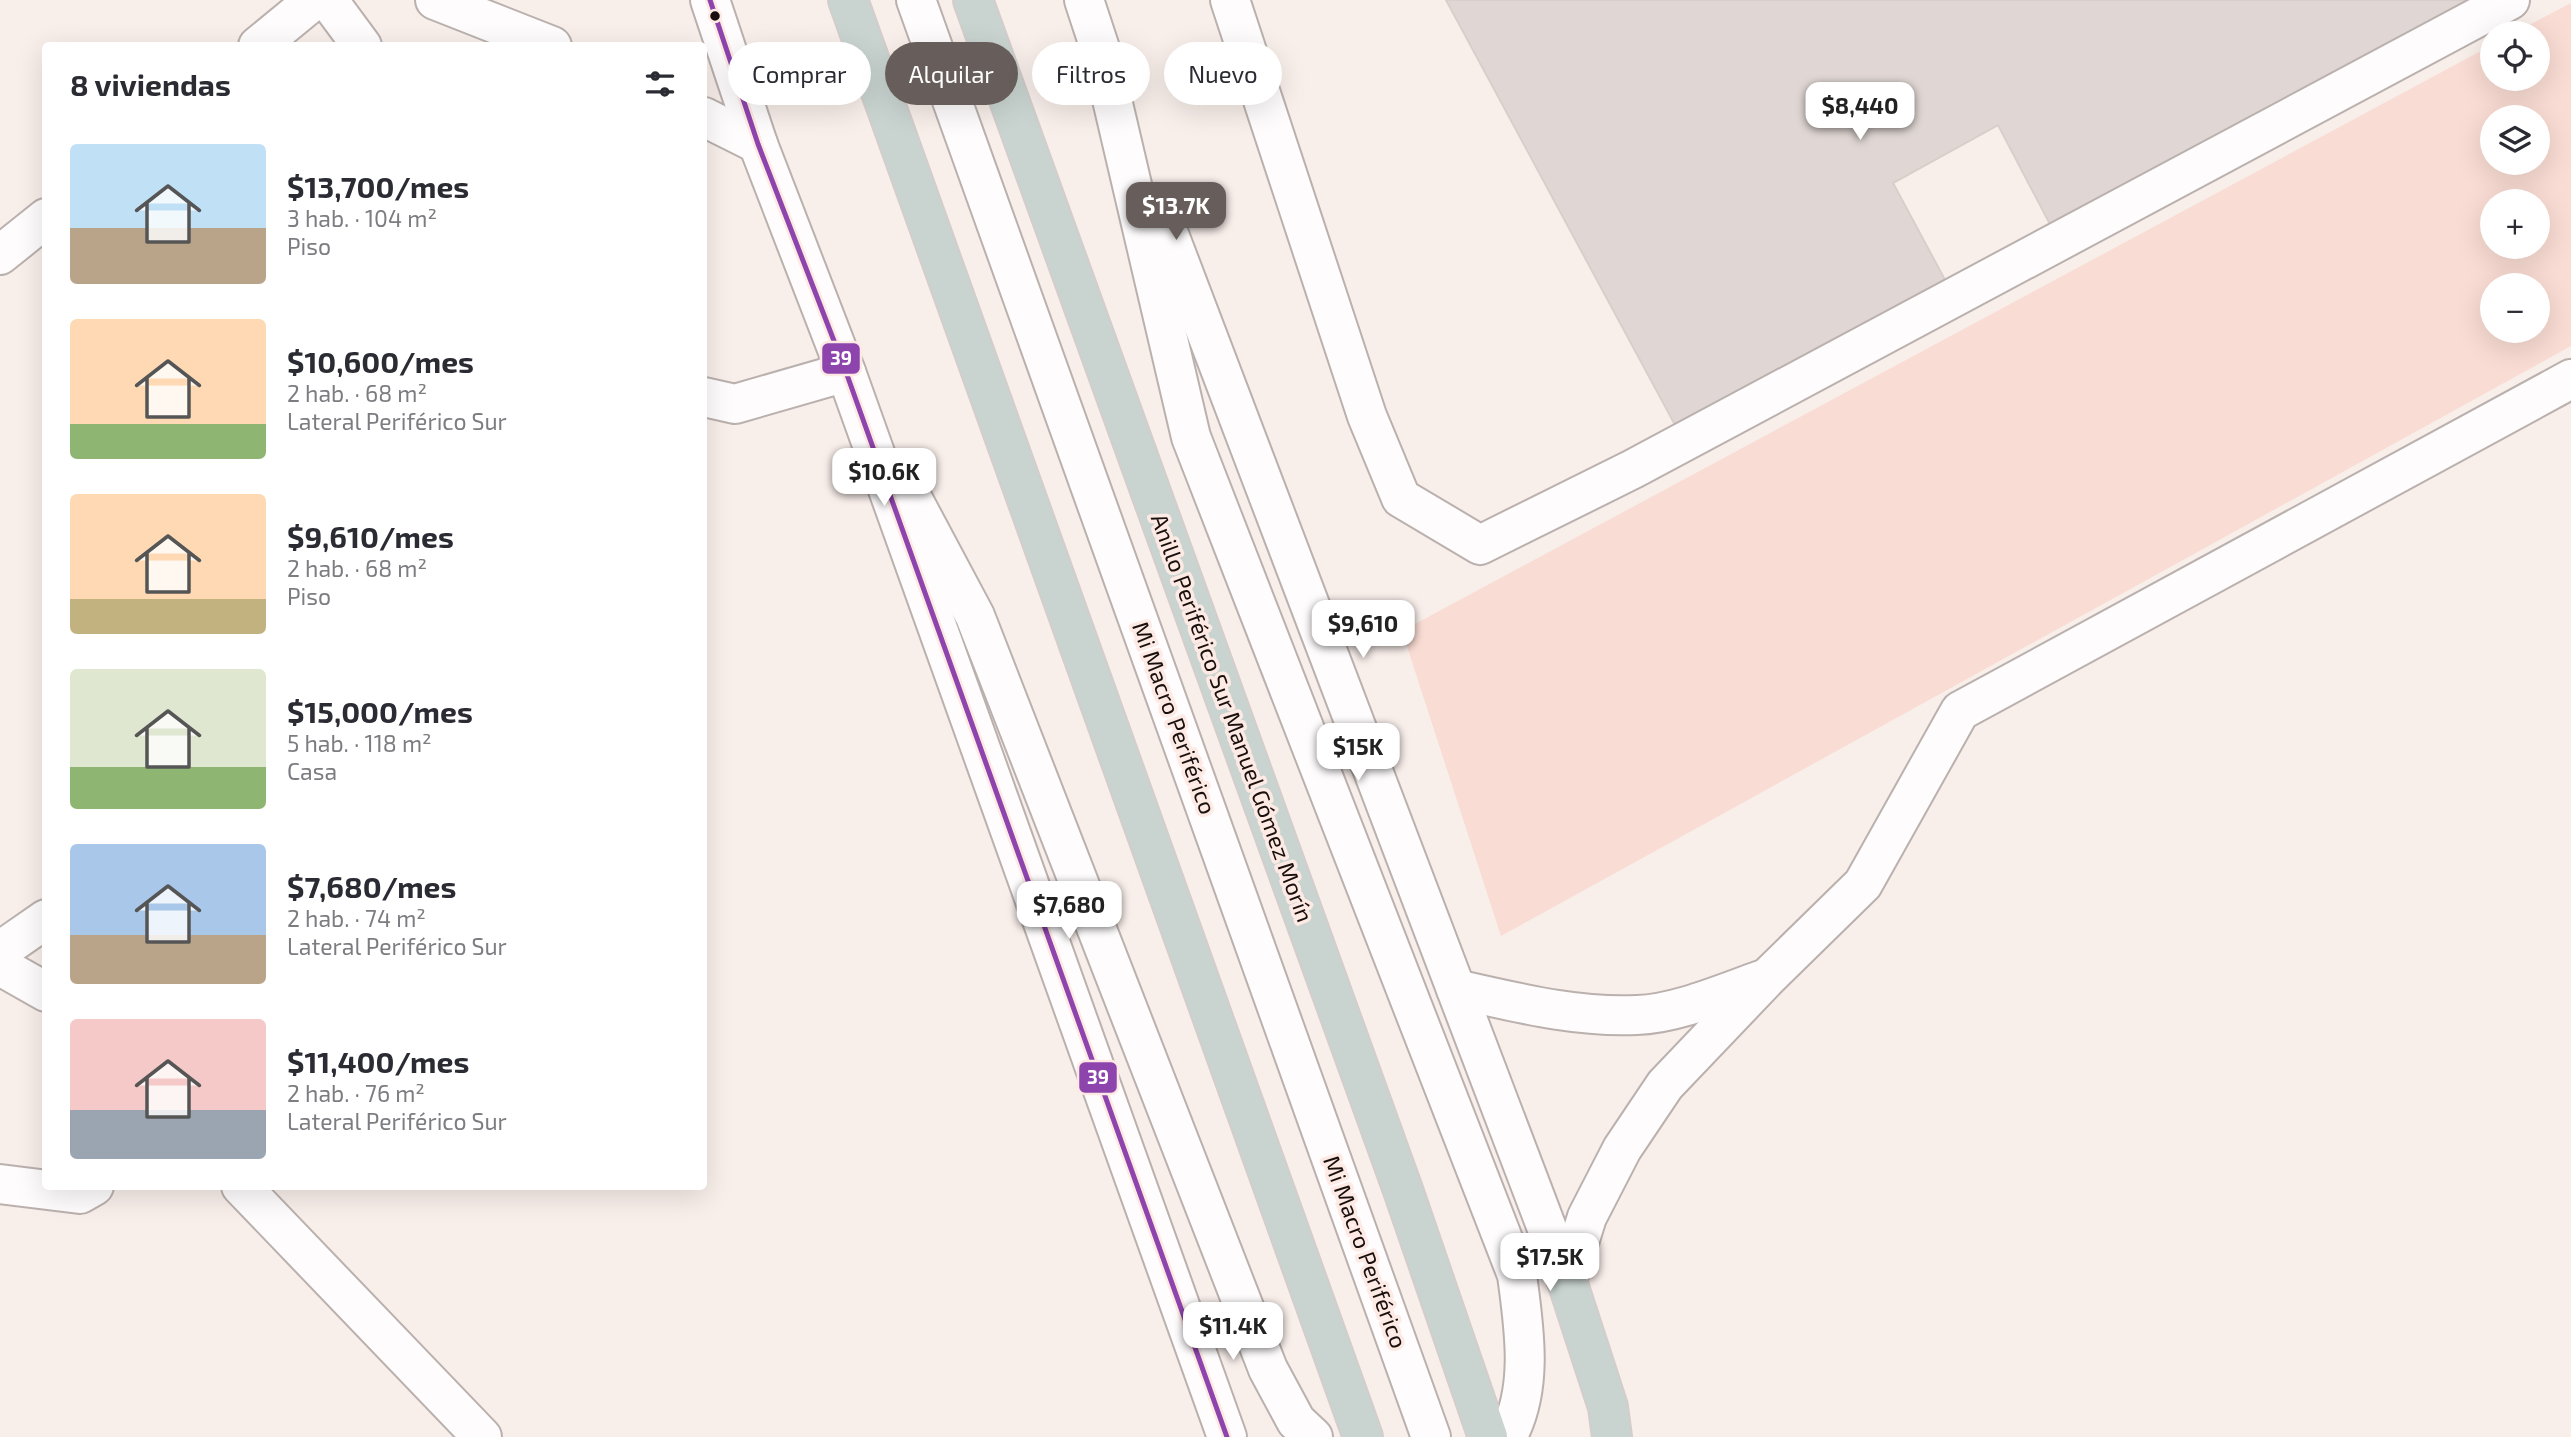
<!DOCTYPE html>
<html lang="es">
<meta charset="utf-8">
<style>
:root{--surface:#fff;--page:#f7f7f7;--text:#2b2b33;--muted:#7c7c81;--accent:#675e5b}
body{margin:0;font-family:"Exo 2",sans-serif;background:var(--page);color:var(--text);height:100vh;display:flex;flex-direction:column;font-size:26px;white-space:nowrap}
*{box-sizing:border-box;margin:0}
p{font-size:23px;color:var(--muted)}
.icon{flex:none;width:38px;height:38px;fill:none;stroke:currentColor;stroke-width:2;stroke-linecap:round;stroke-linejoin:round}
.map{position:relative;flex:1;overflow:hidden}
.details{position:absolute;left:42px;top:42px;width:665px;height:1148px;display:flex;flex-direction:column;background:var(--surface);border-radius:7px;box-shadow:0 7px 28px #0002}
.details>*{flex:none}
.hud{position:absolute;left:728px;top:42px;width:665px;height:63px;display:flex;gap:14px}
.fabs{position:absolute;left:2480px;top:21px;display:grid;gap:14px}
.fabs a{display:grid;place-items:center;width:70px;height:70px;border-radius:50%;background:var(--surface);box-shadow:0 7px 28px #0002;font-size:35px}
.price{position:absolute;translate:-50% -60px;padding:0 16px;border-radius:14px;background:#fff;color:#222;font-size:23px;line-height:46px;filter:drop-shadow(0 2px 4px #0008)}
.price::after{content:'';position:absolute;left:50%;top:42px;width:21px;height:16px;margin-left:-10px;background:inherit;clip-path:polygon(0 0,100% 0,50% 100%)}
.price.on{background:var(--accent);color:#fff}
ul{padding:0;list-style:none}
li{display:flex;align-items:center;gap:21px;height:175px;padding:0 28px}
li span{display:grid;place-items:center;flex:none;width:196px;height:140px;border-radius:7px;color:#555}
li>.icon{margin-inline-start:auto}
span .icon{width:84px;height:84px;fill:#fffc;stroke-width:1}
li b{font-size:30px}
h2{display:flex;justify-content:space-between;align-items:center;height:84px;padding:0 28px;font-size:30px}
.chip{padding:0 24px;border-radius:32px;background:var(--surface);box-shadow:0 7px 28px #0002;font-size:24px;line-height:63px}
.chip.on{background:var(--accent);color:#fff}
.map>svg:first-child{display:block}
.green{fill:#f9dcd3;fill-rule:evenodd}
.building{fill:#e0d7d4;stroke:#d8cfcb;stroke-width:2}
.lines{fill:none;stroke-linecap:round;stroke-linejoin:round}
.minor-casing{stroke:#bab1ae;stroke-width:42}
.highway-casing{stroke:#d3cdcc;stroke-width:42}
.minor{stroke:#fefcfc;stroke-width:38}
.highway{stroke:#c9d4d0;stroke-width:38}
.bus-1-casing{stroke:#feeae4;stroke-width:10}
.bus-1{stroke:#8e44ad;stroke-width:5}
.bus-dot{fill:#19100e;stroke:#feeae4;stroke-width:2.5}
.labels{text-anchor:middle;stroke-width:7;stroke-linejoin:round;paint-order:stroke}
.street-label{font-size:23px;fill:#19100e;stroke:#feeae4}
.line-badge{stroke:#feeae4;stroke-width:2.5}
.badge-label{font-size:19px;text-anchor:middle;font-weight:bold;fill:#fff}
</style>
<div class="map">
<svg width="2571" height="1437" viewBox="0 0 2571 1437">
<rect width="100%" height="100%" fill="#f8eeea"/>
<!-- green -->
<path class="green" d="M 2571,3 L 2571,346 L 1501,936 L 1402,631 L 2492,45 L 2492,79 L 2538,79 L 2538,33 L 2514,33 ZM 2492,117 L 2538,117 L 2538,163 L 2492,163 ZM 2492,201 L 2538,201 L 2538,247 L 2492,247 ZM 2492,285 L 2538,285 L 2538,331 L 2492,331 Z"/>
<!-- building -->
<path class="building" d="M 1446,0 L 2476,0 L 2054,232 L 1998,125 L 1893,183 L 1950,289 L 1682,438 Z"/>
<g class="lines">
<defs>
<g id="minor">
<path d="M 328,0 L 362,46"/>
<path d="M 435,0 L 552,46"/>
<path d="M 710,0 L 758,144 L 846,372 L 1227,1437"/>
<path d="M 916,0 L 1431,1437"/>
<path d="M 1084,0 L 1112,85"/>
<path d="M 1230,0 L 1367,416 L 1401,498 L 1480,545 L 1633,469 L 2510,0"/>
<path d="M 258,46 L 314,0"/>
<path d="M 1103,61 L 1191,437 L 1517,1275 C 1524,1327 1534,1389 1507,1437"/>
<path d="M 704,117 L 758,144"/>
<path d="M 1157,203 L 1567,1281"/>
<path d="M 0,255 L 46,218"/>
<path d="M 704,397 L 735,404 L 846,372"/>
<path d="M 910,494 L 975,616 L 1268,1369 L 1296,1421 L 1313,1437"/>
<path d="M 0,951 L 46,919"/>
<path d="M 0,966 L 46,992"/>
<path d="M 1456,989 C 1515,1002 1576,1018 1637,1015 C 1676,1014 1724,993 1761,980"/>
<path d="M 0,1184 L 80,1194 L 94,1186"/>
<path d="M 241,1186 L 482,1437"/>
<path d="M 1567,1281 L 1587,1217 L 1622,1149 L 1665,1085 L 1767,978 L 1863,884 L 1960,711 L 2571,379"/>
</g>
<g id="highway">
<path d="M 848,0 L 1363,1437"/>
<path d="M 973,0 L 1403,1190 L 1488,1437"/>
<path d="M 1567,1281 L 1608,1407 L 1612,1437"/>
</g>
</defs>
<!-- minor casing -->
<use href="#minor" class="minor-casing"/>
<!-- highway casing -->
<use href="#highway" class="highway-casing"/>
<!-- minor -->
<use href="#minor" class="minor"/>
<!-- highway -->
<use href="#highway" class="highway"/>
<defs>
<path id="bus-1" d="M 710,0 L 758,144 L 846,372 L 1227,1437"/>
</defs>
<!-- bus-1 casing -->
<use href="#bus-1" class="bus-1-casing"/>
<!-- bus-1 -->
<use href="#bus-1" class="bus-1"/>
</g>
<!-- markers -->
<circle class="bus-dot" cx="715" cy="16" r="6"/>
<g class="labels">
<!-- street labels -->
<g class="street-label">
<text transform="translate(1174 718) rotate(70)" y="8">Mi Macro Periférico</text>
<text transform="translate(1232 718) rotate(70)" y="8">Anillo Periférico Sur Manuel Gómez Morín</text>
<text transform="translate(1365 1252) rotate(70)" y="8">Mi Macro Periférico</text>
</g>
</g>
<g class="line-badge">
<rect x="821" y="342" width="40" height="33" rx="7" fill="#8e44ad"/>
<rect x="1078" y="1061" width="40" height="33" rx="7" fill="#8e44ad"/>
</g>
<g class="badge-label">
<text x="841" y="365">39</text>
<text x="1098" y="1084">39</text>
</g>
</svg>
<div class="fabs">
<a><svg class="icon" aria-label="locate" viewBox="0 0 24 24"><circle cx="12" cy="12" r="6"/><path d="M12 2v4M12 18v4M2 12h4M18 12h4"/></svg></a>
<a><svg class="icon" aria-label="layers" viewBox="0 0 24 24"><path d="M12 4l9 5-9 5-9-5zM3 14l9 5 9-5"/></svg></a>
<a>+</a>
<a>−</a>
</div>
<b class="price" style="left:1860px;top:142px">$8,440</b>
<b class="price on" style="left:1176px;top:242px">$13.7K</b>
<b class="price" style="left:884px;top:508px">$10.6K</b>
<b class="price" style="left:1363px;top:660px">$9,610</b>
<b class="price" style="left:1358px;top:783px">$15K</b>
<b class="price" style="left:1069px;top:941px">$7,680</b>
<b class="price" style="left:1550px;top:1293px">$17.5K</b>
<b class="price" style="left:1233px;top:1362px">$11.4K</b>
<div class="hud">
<a class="chip">Comprar</a>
<a class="chip on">Alquilar</a>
<a class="chip">Filtros</a>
<a class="chip">Nuevo</a>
</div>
<section class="details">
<h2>8 viviendas<svg class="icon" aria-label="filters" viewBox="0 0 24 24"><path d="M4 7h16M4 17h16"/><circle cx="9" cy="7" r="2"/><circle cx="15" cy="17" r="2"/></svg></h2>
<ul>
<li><span style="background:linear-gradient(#bfe0f5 60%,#b9a48a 0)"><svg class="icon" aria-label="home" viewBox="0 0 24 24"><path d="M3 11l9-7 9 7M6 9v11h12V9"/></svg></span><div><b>$13,700/mes</b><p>3 hab. · 104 m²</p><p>Piso</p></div></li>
<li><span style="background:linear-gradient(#ffd9b3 75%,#8fb573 0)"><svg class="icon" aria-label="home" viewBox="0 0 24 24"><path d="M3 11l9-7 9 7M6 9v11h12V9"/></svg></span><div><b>$10,600/mes</b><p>2 hab. · 68 m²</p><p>Lateral Periférico Sur</p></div></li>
<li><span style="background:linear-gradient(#ffd9b3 75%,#c2b280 0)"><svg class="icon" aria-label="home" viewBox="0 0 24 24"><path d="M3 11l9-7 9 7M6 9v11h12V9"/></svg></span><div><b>$9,610/mes</b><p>2 hab. · 68 m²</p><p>Piso</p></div></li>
<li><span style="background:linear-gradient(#dfe7d0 70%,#8fb573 0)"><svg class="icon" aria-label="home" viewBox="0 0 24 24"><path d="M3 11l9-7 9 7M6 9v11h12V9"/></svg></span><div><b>$15,000/mes</b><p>5 hab. · 118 m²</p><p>Casa</p></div></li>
<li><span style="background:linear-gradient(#a9c7e8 65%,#b9a48a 0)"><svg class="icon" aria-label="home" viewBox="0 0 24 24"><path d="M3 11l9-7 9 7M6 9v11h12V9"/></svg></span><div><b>$7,680/mes</b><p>2 hab. · 74 m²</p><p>Lateral Periférico Sur</p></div></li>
<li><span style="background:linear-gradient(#f6c9c9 65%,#9aa5b1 0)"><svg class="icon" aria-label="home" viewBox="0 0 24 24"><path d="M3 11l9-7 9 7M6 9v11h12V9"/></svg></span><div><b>$11,400/mes</b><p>2 hab. · 76 m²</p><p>Lateral Periférico Sur</p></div></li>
</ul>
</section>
</div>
